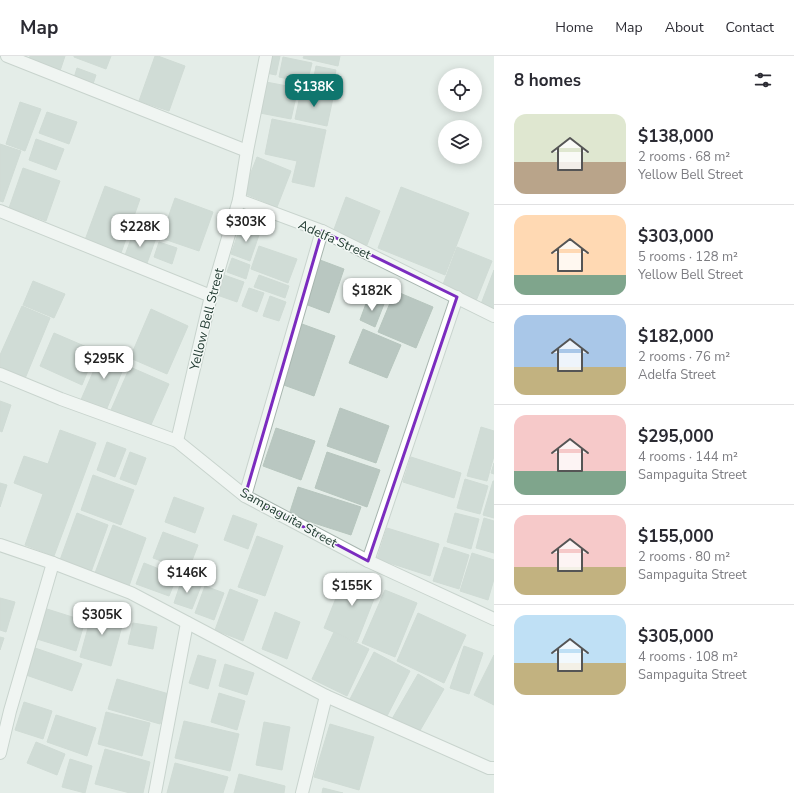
<!DOCTYPE html>
<meta charset="utf-8">
<style>
:root{--surface:#fff;--page:#f7f7f7;--text:#2b2b33;--muted:#7c7c81;--line:#e1e1e2;--accent:#0f766e}
body{margin:0;font-family:"Nunito Sans",sans-serif;background:var(--page);color:var(--text);height:100vh;display:flex;flex-direction:column;font-size:15px;white-space:nowrap}
*{box-sizing:border-box;margin:0}
p{font-size:13px;color:var(--muted)}
.icon{flex:none;width:22px;height:22px;fill:none;stroke:currentColor;stroke-width:2;stroke-linecap:round;stroke-linejoin:round}
.map{position:relative;flex:1;overflow:hidden}
.side{display:flex;flex-direction:column;background:var(--surface);width:300px}
.side>*{flex:none}
.fabs{position:absolute;left:438px;top:12px;display:grid;gap:8px}
.fabs a{display:grid;place-items:center;width:44px;height:44px;border-radius:50%;background:var(--surface);box-shadow:0 2px 10px #0003;font-size:20px}
.price{position:absolute;translate:-50% -34px;padding:0 9px;border-radius:8px;background:#fff;color:#222;font-size:13px;line-height:26px;filter:drop-shadow(0 1px 2px #0008)}
.price::after{content:'';position:absolute;left:50%;top:24px;width:12px;height:9px;margin-left:-6px;background:inherit;clip-path:polygon(0 0,100% 0,50% 100%)}
.price.current{background:var(--accent);color:#fff}
ul{padding:0;list-style:none}
li{display:flex;align-items:center;gap:12px;height:100px;padding:0 20px}
li+li{border-top:1px solid var(--line)}
li span{display:grid;place-items:center;flex:none;width:112px;height:80px;border-radius:12px;color:#555}
li>.icon{margin-inline-start:auto}
span .icon{width:48px;height:48px;fill:#fffc;stroke-width:1}
li b{font-size:17px}
h2{display:flex;justify-content:space-between;align-items:center;height:48px;padding:0 20px;font-size:17px}
header{display:flex;align-items:center;gap:24px;box-sizing:border-box;height:56px;padding:0 20px;background:var(--surface);border-bottom:1px solid var(--line)}
header strong{font-size:19px}
nav{display:flex;gap:22px;margin-inline-start:auto;font-size:14px}
main{display:flex;flex:1;min-height:0}
.map>svg:first-child{display:block}
.building{fill:#b9c7c1;stroke:#b7c6be}
.lines{fill:none;stroke-linecap:round;stroke-linejoin:round}
.street-casing{stroke:#a7b5ae;stroke-width:14}
.street{stroke:#fff;stroke-width:12}
.marked{fill:none;stroke:#7b2cbf;stroke-width:3;stroke-linejoin:round}
.labels{text-anchor:middle;stroke-width:3;stroke-linejoin:round;paint-order:stroke}
.street-label{font-size:13px;fill:#243d34;stroke:#f4f9f6}
</style>
<header>
<strong>Map</strong>
<nav><a>Home</a><a>Map</a><a>About</a><a>Contact</a></nav>
</header>
<main>
<div class="map">
<svg width="494" height="737" viewBox="0 0 494 737">
<rect width="100%" height="100%" fill="#e4ede8"/>
<!-- building -->
<g class="building">
<path d="M 30,0 L 65,0 L 60,15 L 29,3 Z"/>
<path d="M 74,0 L 111,0 L 106,13 L 74,1 Z"/>
<path d="M 155,0 L 158,0 L 185,10 L 169,55 L 139,45 Z"/>
<path d="M 270,0 L 280,0 L 276,19 L 266,17 Z"/>
<path d="M 304,0 L 340,0 L 338,10 L 303,2 Z"/>
<path d="M 283,1 L 312,7 L 307,27 L 279,21 Z"/>
<path d="M 316,10 L 336,14 L 332,35 L 312,31 Z"/>
<path d="M 77,12 L 96,19 L 92,31 L 73,25 Z"/>
<path d="M 266,26 L 298,32 L 291,63 L 260,57 Z"/>
<path d="M 301,35 L 333,42 L 327,70 L 295,63 Z"/>
<path d="M 20,46 L 41,53 L 25,95 L 6,88 Z"/>
<path d="M 47,56 L 77,66 L 69,88 L 39,77 Z"/>
<path d="M 272,63 L 326,74 L 314,131 L 292,126 L 297,105 L 265,98 Z"/>
<path d="M 36,83 L 64,93 L 56,114 L 29,104 Z"/>
<path d="M 0,88 L 21,95 L 3,146 L 0,145 Z"/>
<path d="M 257,101 L 291,115 L 277,151 L 243,137 Z"/>
<path d="M 23,112 L 60,125 L 46,165 L 9,152 Z"/>
<path d="M 105,130 L 140,143 L 121,197 L 85,184 Z"/>
<path d="M 401,131 L 469,157 L 445,219 L 378,192 Z"/>
<path d="M 346,141 L 380,155 L 367,189 L 333,176 Z"/>
<path d="M 175,142 L 213,156 L 199,195 L 161,182 Z"/>
<path d="M 241,169 L 260,176 L 250,205 L 231,198 Z"/>
<path d="M 134,175 L 156,182 L 146,210 L 124,202 Z"/>
<path d="M 159,186 L 177,192 L 172,208 L 154,201 Z"/>
<path d="M 259,190 L 297,203 L 288,227 L 251,213 Z"/>
<path d="M 457,191 L 492,205 L 476,245 L 442,231 Z"/>
<path d="M 232,202 L 250,209 L 246,223 L 227,216 Z"/>
<path d="M 320,204 L 344,213 L 329,257 L 305,248 Z"/>
<path d="M 494,214 L 494,253 L 481,248 Z"/>
<path d="M 224,219 L 244,226 L 237,246 L 217,239 Z"/>
<path d="M 259,219 L 289,230 L 285,242 L 254,231 Z"/>
<path d="M 33,225 L 65,238 L 54,262 L 23,249 Z"/>
<path d="M 249,232 L 264,237 L 257,256 L 242,250 Z"/>
<path d="M 395,235 L 433,251 L 416,292 L 378,276 Z"/>
<path d="M 270,240 L 286,246 L 279,265 L 263,260 Z"/>
<path d="M 368,242 L 384,248 L 375,271 L 360,264 Z"/>
<path d="M 22,250 L 50,262 L 24,325 L 0,314 L 0,299 Z"/>
<path d="M 151,253 L 188,270 L 167,318 L 130,302 Z"/>
<path d="M 302,268 L 335,280 L 314,340 L 281,328 Z"/>
<path d="M 363,273 L 401,289 L 387,322 L 349,307 Z"/>
<path d="M 54,277 L 96,295 L 82,329 L 40,310 Z"/>
<path d="M 104,291 L 128,301 L 105,357 L 80,346 Z"/>
<path d="M 130,311 L 169,328 L 150,371 L 111,354 Z"/>
<path d="M 0,345 L 11,349 L 2,376 L 0,375 Z"/>
<path d="M 340,352 L 389,370 L 376,407 L 327,390 Z"/>
<path d="M 481,371 L 494,375 L 494,400 L 487,425 L 467,420 Z"/>
<path d="M 276,372 L 315,385 L 301,424 L 263,410 Z"/>
<path d="M 60,374 L 96,387 L 54,500 L 25,489 L 43,438 L 14,427 L 24,400 L 48,408 Z"/>
<path d="M 107,386 L 126,393 L 115,421 L 97,414 Z"/>
<path d="M 130,396 L 146,402 L 136,429 L 120,423 Z"/>
<path d="M 327,396 L 380,414 L 367,451 L 315,432 Z"/>
<path d="M 411,401 L 461,417 L 454,442 L 403,426 Z"/>
<path d="M 494,407 L 494,418 L 491,417 Z"/>
<path d="M 93,419 L 134,434 L 121,469 L 81,454 Z"/>
<path d="M 465,423 L 488,430 L 480,458 L 457,452 Z"/>
<path d="M 493,425 L 494,425 L 494,462 L 483,459 Z"/>
<path d="M 0,427 L 7,429 L 0,451 Z"/>
<path d="M 298,431 L 361,451 L 351,479 L 289,459 Z"/>
<path d="M 174,441 L 204,452 L 195,477 L 165,466 Z"/>
<path d="M 77,457 L 108,469 L 91,516 L 60,504 Z"/>
<path d="M 455,457 L 479,463 L 471,493 L 447,486 Z"/>
<path d="M 233,459 L 257,468 L 248,493 L 224,484 Z"/>
<path d="M 484,462 L 494,465 L 494,497 L 476,492 Z"/>
<path d="M 113,469 L 146,482 L 129,530 L 95,517 Z"/>
<path d="M 387,472 L 439,488 L 430,520 L 377,503 Z"/>
<path d="M 163,476 L 198,489 L 188,515 L 153,502 Z"/>
<path d="M 257,480 L 283,490 L 265,540 L 238,531 Z"/>
<path d="M 444,491 L 469,499 L 459,533 L 433,525 Z"/>
<path d="M 472,497 L 494,504 L 494,523 L 488,544 L 460,535 Z"/>
<path d="M 144,507 L 177,520 L 169,540 L 136,528 Z"/>
<path d="M 346,517 L 379,530 L 357,586 L 324,572 Z"/>
<path d="M 182,523 L 201,530 L 192,553 L 174,547 Z"/>
<path d="M 205,530 L 224,537 L 214,564 L 195,557 Z"/>
<path d="M 230,533 L 258,544 L 243,585 L 215,574 Z"/>
<path d="M 385,534 L 417,547 L 395,601 L 362,587 Z"/>
<path d="M 0,542 L 15,546 L 6,576 L 0,574 Z"/>
<path d="M 94,550 L 125,559 L 111,610 L 80,601 Z"/>
<path d="M 47,553 L 85,565 L 76,595 L 37,583 Z"/>
<path d="M 275,556 L 300,566 L 287,603 L 262,593 Z"/>
<path d="M 418,557 L 466,579 L 444,627 L 397,605 Z"/>
<path d="M 133,567 L 157,571 L 153,593 L 128,588 Z"/>
<path d="M 334,576 L 369,593 L 347,640 L 312,623 Z"/>
<path d="M 0,581 L 4,582 L 0,594 Z"/>
<path d="M 464,590 L 483,597 L 469,638 L 450,632 Z"/>
<path d="M 35,592 L 82,608 L 72,635 L 26,619 Z"/>
<path d="M 374,596 L 410,615 L 386,662 L 350,643 Z"/>
<path d="M 198,599 L 216,604 L 208,633 L 189,627 Z"/>
<path d="M 494,599 L 494,649 L 474,639 Z"/>
<path d="M 225,608 L 254,617 L 247,639 L 219,630 Z"/>
<path d="M 418,618 L 444,633 L 418,678 L 392,663 Z"/>
<path d="M 117,623 L 169,638 L 160,668 L 108,653 Z"/>
<path d="M 219,637 L 245,645 L 237,674 L 211,666 Z"/>
<path d="M 24,646 L 52,655 L 43,683 L 15,674 Z"/>
<path d="M 106,656 L 150,667 L 142,700 L 98,688 Z"/>
<path d="M 56,659 L 96,672 L 87,700 L 47,686 Z"/>
<path d="M 184,665 L 239,678 L 230,715 L 175,702 Z"/>
<path d="M 264,666 L 290,671 L 282,714 L 256,709 Z"/>
<path d="M 330,668 L 374,681 L 359,734 L 314,721 Z"/>
<path d="M 36,686 L 65,698 L 57,719 L 27,707 Z"/>
<path d="M 105,693 L 150,706 L 143,737 L 130,737 L 95,728 Z"/>
<path d="M 70,703 L 92,710 L 85,737 L 62,731 Z"/>
<path d="M 175,707 L 228,721 L 223,737 L 167,737 Z"/>
<path d="M 239,718 L 285,730 L 284,737 L 234,737 Z"/>
<path d="M 323,732 L 343,737 L 322,737 Z"/>
</g>
<g class="lines">
<defs>
<g id="street">
<path d="M 7,0 L 247,95"/>
<path d="M 239,144 L 322,175 L 494,260"/>
<path d="M 0,155 L 211,240"/>
<path d="M 0,318 L 61,343 L 177,385 L 245,440 L 368,505 L 494,563"/>
<path d="M 177,385 L 211,240 L 239,144 L 247,95 L 266,0"/>
<path d="M 245,440 L 322,175"/>
<path d="M 0,489 L 53,507 L 131,537 L 326,640 L 489,712 L 494,712"/>
<path d="M 368,505 L 457,241"/>
<path d="M 0,697 L 10,655 L 53,507"/>
<path d="M 155,737 L 187,567"/>
<path d="M 302,737 L 326,640"/>
</g>
</defs>
<!-- street casing -->
<use href="#street" class="street-casing"/>
<!-- street -->
<use href="#street" class="street"/>
</g>
<!-- marked area -->
<path d="M0 0H494V737H0ZM 322,175 L 457,241 L 368,505 L 245,440 Z" fill="#e4ede8" fill-opacity=".55" fill-rule="evenodd"/>
<path class="marked" d="M 322,175 L 457,241 L 368,505 L 245,440 Z"/>
<g class="labels">
<!-- street labels -->
<g class="street-label">
<text transform="translate(335 183) rotate(24)" y="5">Adelfa Street</text>
<text transform="translate(206 263) rotate(-76)" y="5">Yellow Bell Street</text>
<text transform="translate(289 461) rotate(29)" y="5">Sampaguita Street</text>
</g>
</g>
</svg>
<div class="fabs">
<a><svg class="icon" aria-label="locate" viewBox="0 0 24 24"><circle cx="12" cy="12" r="6"/><path d="M12 2v4M12 18v4M2 12h4M18 12h4"/></svg></a>
<a><svg class="icon" aria-label="layers" viewBox="0 0 24 24"><path d="M12 4l9 5-9 5-9-5zM3 14l9 5 9-5"/></svg></a>
</div>
<b class="price current" style="left:314px;top:52px">$138K</b>
<b class="price" style="left:246px;top:187px">$303K</b>
<b class="price" style="left:140px;top:192px">$228K</b>
<b class="price" style="left:372px;top:256px">$182K</b>
<b class="price" style="left:104px;top:324px">$295K</b>
<b class="price" style="left:187px;top:538px">$146K</b>
<b class="price" style="left:352px;top:551px">$155K</b>
<b class="price" style="left:102px;top:580px">$305K</b>
</div>
<section class="side">
<h2>8 homes<svg class="icon" aria-label="filters" viewBox="0 0 24 24"><path d="M4 7h16M4 17h16"/><circle cx="9" cy="7" r="2"/><circle cx="15" cy="17" r="2"/></svg></h2>
<ul>
<li><span style="background:linear-gradient(#dfe7d0 60%,#b9a48a 0)"><svg class="icon" aria-label="home" viewBox="0 0 24 24"><path d="M3 11l9-7 9 7M6 9v11h12V9"/></svg></span><div><b>$138,000</b><p>2 rooms · 68 m²</p><p>Yellow Bell Street</p></div></li>
<li><span style="background:linear-gradient(#ffd9b3 75%,#7fa58c 0)"><svg class="icon" aria-label="home" viewBox="0 0 24 24"><path d="M3 11l9-7 9 7M6 9v11h12V9"/></svg></span><div><b>$303,000</b><p>5 rooms · 128 m²</p><p>Yellow Bell Street</p></div></li>
<li><span style="background:linear-gradient(#a9c7e8 65%,#c2b280 0)"><svg class="icon" aria-label="home" viewBox="0 0 24 24"><path d="M3 11l9-7 9 7M6 9v11h12V9"/></svg></span><div><b>$182,000</b><p>2 rooms · 76 m²</p><p>Adelfa Street</p></div></li>
<li><span style="background:linear-gradient(#f6c9c9 70%,#7fa58c 0)"><svg class="icon" aria-label="home" viewBox="0 0 24 24"><path d="M3 11l9-7 9 7M6 9v11h12V9"/></svg></span><div><b>$295,000</b><p>4 rooms · 144 m²</p><p>Sampaguita Street</p></div></li>
<li><span style="background:linear-gradient(#f6c9c9 65%,#c2b280 0)"><svg class="icon" aria-label="home" viewBox="0 0 24 24"><path d="M3 11l9-7 9 7M6 9v11h12V9"/></svg></span><div><b>$155,000</b><p>2 rooms · 80 m²</p><p>Sampaguita Street</p></div></li>
<li><span style="background:linear-gradient(#bfe0f5 60%,#c2b280 0)"><svg class="icon" aria-label="home" viewBox="0 0 24 24"><path d="M3 11l9-7 9 7M6 9v11h12V9"/></svg></span><div><b>$305,000</b><p>4 rooms · 108 m²</p><p>Sampaguita Street</p></div></li>
</ul>
</section>
</main>
